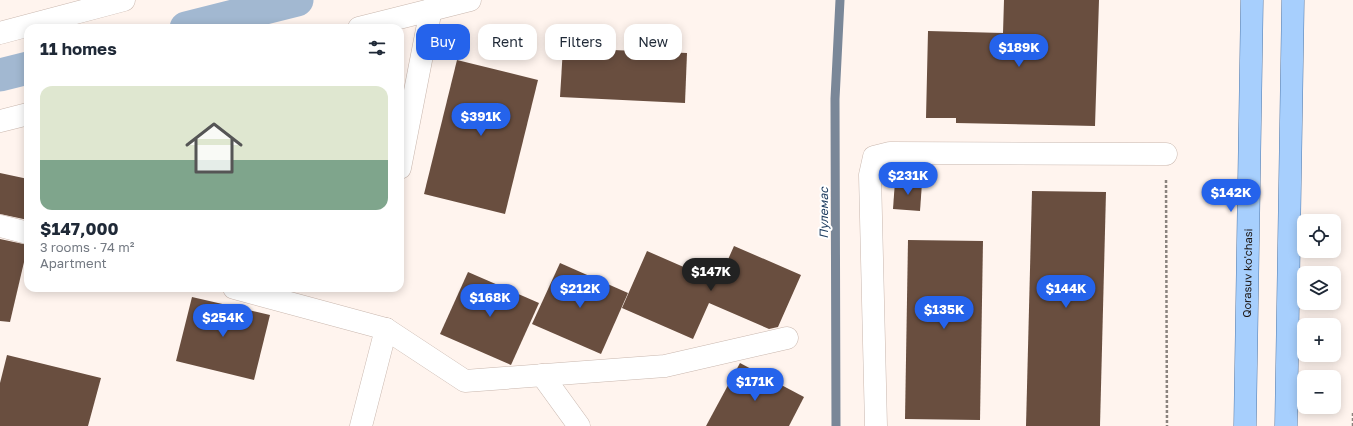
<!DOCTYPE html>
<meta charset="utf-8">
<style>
:root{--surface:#fff;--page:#f6f6f7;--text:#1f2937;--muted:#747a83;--line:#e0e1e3;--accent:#2563eb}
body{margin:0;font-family:"Golos Text",sans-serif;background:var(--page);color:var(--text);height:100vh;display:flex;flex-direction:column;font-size:15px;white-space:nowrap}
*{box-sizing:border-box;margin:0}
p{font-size:13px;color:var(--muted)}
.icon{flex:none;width:22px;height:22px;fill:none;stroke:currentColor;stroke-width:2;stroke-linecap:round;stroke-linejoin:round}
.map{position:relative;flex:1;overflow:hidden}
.panel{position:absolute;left:24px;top:24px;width:380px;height:268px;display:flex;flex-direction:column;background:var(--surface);border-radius:12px;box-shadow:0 2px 10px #0003}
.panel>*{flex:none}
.banner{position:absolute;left:416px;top:24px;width:380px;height:36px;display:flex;gap:8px}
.tools{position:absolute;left:1297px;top:214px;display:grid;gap:8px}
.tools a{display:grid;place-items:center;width:44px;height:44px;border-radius:8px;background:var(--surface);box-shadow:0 2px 10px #0003;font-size:20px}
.price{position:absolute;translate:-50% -34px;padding:0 9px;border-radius:14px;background:var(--accent);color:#fff;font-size:13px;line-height:26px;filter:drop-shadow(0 1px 2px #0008)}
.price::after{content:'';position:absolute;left:50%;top:24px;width:12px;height:9px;margin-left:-6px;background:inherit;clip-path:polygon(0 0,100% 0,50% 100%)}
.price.active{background:#222;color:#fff}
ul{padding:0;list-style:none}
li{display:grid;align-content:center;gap:8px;height:212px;padding:0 16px}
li+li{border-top:1px solid var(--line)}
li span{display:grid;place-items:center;height:124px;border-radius:12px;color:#555}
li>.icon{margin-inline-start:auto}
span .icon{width:72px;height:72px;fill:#fffc;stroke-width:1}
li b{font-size:17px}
h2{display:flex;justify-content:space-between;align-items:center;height:48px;padding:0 16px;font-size:17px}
.pill{padding:0 14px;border-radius:12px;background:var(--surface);box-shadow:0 2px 10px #0003;font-size:14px;line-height:36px}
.pill.active{background:var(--accent);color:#fff}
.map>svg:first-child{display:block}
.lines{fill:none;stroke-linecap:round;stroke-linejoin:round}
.stream{stroke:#7a8798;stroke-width:9}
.canal{stroke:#a2b8d1;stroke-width:33}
.building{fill:#694e3f}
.minor-casing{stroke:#c9b7ae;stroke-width:23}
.major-casing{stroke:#5179aa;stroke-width:23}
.path{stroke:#8a827d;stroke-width:2.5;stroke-dasharray:3 2;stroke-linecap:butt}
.minor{stroke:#fff;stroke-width:22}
.major{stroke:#a7cffd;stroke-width:22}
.labels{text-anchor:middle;stroke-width:4;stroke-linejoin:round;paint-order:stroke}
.street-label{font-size:11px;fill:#1c1613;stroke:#fff}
.water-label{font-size:12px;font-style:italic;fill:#1a3a5e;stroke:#fff}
</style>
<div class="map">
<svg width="1353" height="426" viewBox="0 0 1353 426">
<rect width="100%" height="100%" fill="#fff4ee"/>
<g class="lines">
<!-- stream -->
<path class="stream" d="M 836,426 L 835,99 L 840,0"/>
<!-- canal -->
<g class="canal">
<path d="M 186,28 L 297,0"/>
<path d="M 0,75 L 28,68"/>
</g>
</g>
<!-- building -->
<g class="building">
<path d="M 1004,0 L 1099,0 L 1095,126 L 956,123 L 956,118 L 926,118 L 928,31 L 1003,33 Z"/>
<path d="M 563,48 L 687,53 L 685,103 L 560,97 Z"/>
<path d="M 457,60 L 538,80 L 505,214 L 424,194 Z"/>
<path d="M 0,173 L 28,179 L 28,220 L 0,214 Z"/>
<path d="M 895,181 L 922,183 L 920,211 L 893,209 Z"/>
<path d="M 1032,191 L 1106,192 L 1100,426 L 1026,426 Z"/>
<path d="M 0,239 L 28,245 L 10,322 L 0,321 Z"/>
<path d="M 908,240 L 983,241 L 980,420 L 905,419 Z"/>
<path d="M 734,246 L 801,275 L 778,327 L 769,329 L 709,303 L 693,339 L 622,308 L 647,251 L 718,282 Z"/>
<path d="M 560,263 L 628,293 L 601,354 L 532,324 Z"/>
<path d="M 468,272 L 539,303 L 511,365 L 440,334 Z"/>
<path d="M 192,297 L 270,315 L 254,380 L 176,361 Z"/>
<path d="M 7,355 L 101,378 L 88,426 L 0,426 L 0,383 Z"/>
<path d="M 740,363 L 804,397 L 789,426 L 706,426 Z"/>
</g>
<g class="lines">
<defs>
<g id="minor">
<path d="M 359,28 L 470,0"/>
<path d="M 0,33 L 124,0"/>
<path d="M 0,121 L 28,114"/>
<path d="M 400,168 L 431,9"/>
<path d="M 0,226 L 28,233"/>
<path d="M 234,288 L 386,329 L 465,381 L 665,366 L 787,338"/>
<path d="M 542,375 L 579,426"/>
<path d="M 361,426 L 386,329"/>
<path d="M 876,426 L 870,175 L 874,157 L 890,153 L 1166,154"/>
</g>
<g id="major">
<path id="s1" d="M 1245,426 L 1252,0"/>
<path d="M 1286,426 L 1293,0"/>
</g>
</defs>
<!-- minor casing -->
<use href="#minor" class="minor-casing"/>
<!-- major casing -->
<use href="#major" class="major-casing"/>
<!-- path -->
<g class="path">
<path d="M 1166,180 L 1167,426"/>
<path d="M 1353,426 L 1353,412"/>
</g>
<!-- minor -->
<use href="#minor" class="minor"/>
<!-- major -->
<use href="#major" class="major"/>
</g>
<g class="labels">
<!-- street labels -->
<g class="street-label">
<text dy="4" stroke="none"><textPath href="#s1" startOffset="153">Qorasuv ko'chasi</textPath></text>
</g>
<!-- water labels -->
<g class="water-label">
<text transform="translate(824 213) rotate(-90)" y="4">Пулемас</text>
</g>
</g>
</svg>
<div class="tools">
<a><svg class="icon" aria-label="locate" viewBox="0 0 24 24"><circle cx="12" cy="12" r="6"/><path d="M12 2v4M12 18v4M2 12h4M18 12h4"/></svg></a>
<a><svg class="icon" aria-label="layers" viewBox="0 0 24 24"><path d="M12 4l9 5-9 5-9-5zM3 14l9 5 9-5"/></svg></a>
<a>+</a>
<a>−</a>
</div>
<b class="price" style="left:1019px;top:68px">$189K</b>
<b class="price" style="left:481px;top:137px">$391K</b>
<b class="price" style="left:908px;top:196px">$231K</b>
<b class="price" style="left:1231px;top:213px">$142K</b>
<b class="price active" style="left:711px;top:292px">$147K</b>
<b class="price" style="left:580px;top:309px">$212K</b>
<b class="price" style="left:1066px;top:309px">$144K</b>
<b class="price" style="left:490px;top:318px">$168K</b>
<b class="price" style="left:944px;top:330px">$135K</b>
<b class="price" style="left:223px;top:338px">$254K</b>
<b class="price" style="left:755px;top:402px">$171K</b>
<div class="banner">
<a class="pill active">Buy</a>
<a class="pill">Rent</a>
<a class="pill">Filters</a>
<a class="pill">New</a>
</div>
<section class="panel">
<h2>11 homes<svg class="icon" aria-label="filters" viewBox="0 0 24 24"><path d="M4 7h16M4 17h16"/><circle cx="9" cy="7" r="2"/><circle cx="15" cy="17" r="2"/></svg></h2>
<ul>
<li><span style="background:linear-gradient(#dfe7d0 60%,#7fa58c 0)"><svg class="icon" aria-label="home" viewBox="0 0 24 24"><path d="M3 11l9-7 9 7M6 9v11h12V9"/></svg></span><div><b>$147,000</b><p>3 rooms · 74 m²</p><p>Apartment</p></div></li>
</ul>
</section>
</div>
